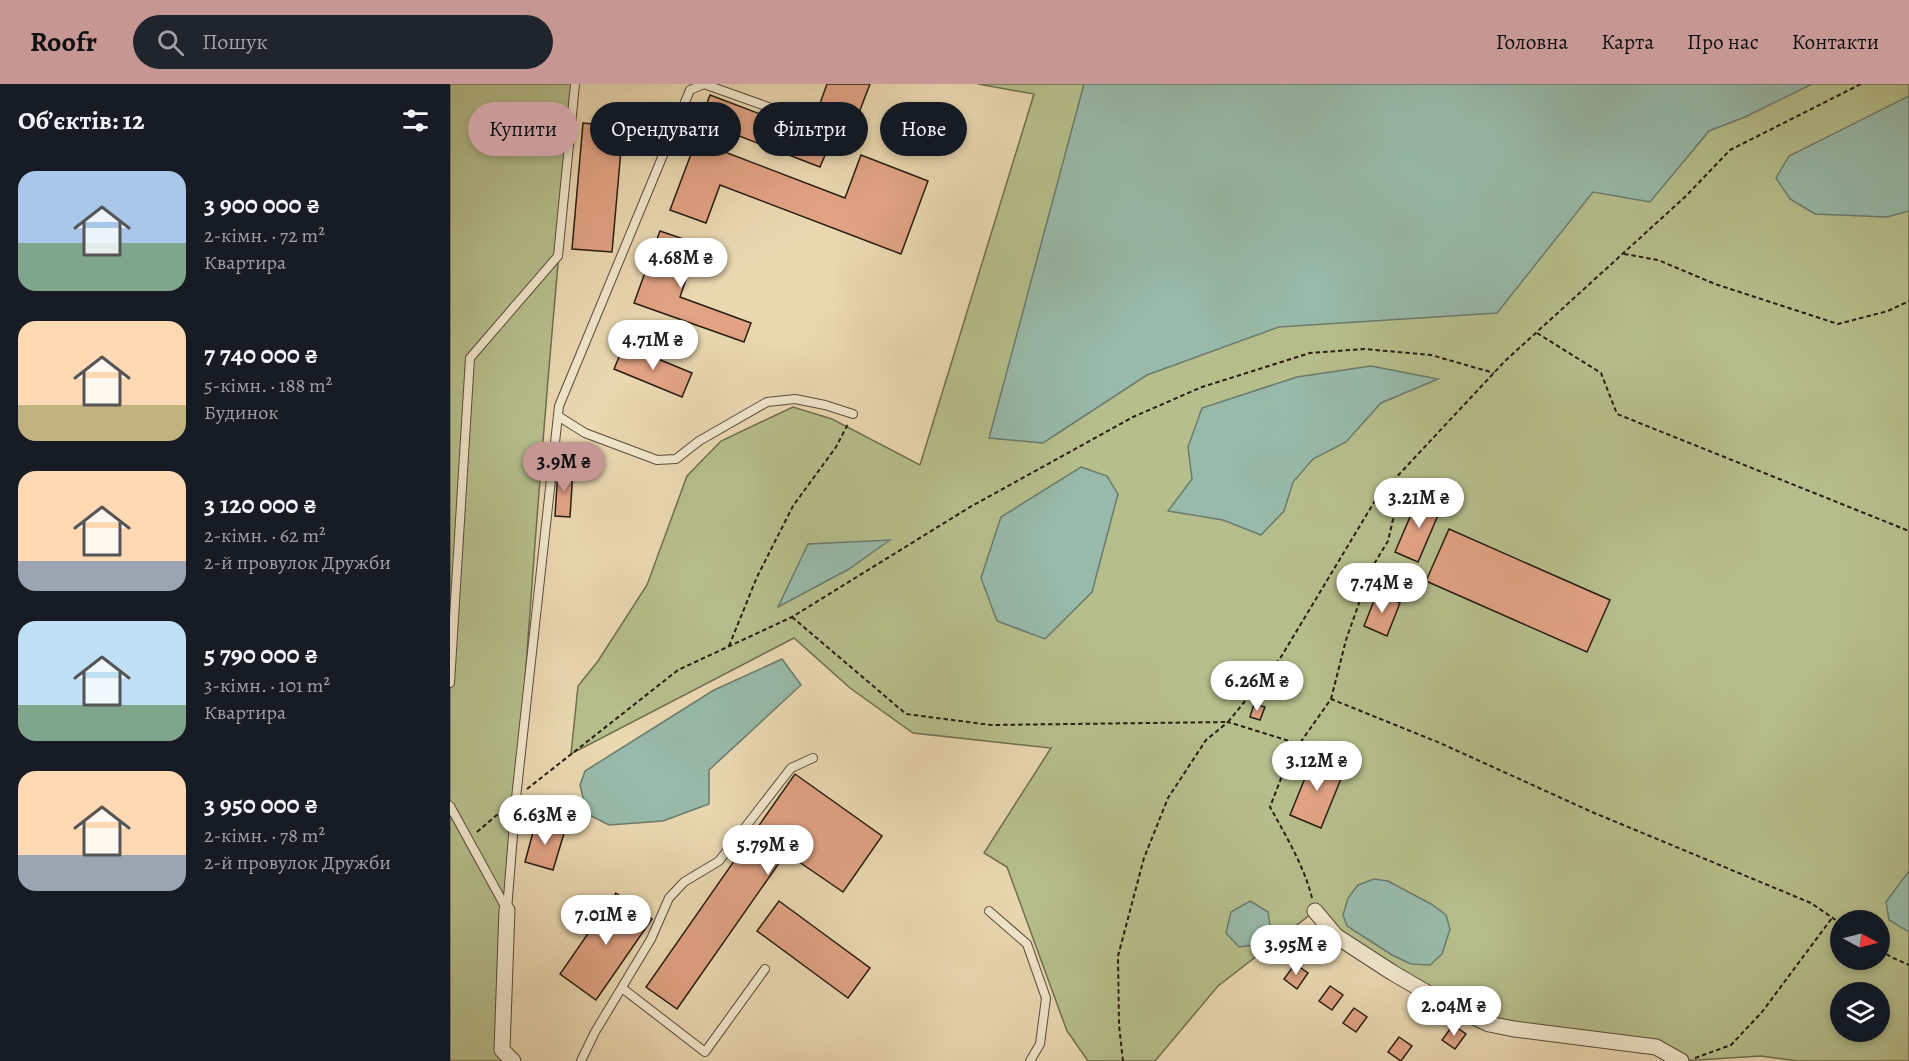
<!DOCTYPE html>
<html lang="uk">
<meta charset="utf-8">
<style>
:root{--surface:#171b24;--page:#20242c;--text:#f1f3f6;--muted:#9ea1a6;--accent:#c59692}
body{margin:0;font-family:Alegreya,serif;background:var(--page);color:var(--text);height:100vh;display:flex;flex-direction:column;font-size:22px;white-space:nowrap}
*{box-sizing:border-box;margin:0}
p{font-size:20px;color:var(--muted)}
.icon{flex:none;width:33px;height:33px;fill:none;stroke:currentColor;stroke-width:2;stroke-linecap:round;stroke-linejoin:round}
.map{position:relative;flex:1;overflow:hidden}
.sheet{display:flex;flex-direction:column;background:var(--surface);width:450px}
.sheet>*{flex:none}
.top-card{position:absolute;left:18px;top:18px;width:570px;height:54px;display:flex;gap:12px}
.needle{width:39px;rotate:97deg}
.fabs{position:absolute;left:1380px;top:826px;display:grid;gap:12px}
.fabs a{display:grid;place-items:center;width:60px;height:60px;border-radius:50%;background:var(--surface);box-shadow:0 3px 9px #0003;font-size:30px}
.price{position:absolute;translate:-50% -51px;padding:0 14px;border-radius:21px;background:#fff;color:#222;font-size:20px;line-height:39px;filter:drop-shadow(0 2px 3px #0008)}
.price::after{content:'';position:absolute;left:50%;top:36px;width:18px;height:14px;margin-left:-9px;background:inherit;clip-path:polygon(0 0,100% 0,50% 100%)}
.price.active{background:var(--accent);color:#111}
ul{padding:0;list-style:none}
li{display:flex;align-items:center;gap:18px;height:150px;padding:0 18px}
li span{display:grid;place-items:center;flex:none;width:168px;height:120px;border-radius:18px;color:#555}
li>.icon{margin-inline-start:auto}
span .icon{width:72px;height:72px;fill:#fffc;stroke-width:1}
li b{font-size:26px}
h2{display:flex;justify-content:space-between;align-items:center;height:72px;padding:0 18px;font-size:26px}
.pill{padding:0 21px;border-radius:27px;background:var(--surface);box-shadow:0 3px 9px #0003;font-size:21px;line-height:54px}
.pill.active{background:var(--accent);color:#111}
header{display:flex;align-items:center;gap:36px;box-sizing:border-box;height:84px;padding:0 30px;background:var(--accent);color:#111}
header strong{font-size:28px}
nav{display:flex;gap:33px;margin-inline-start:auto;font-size:21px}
.search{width:420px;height:54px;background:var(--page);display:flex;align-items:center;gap:15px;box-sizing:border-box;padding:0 21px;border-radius:33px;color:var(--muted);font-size:22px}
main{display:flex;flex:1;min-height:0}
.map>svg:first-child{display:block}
.green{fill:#b6bf8c;stroke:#6f6e4e;stroke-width:1.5;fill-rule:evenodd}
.water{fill:#98baaa;stroke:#6b7b6d;stroke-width:1.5}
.building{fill:#e1a384;stroke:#281d11;stroke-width:1.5}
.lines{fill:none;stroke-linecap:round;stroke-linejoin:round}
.service-casing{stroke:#584c39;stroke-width:10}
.minor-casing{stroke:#584c39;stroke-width:17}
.path{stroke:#281d11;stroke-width:2;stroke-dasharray:4.5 3;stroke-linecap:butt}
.service{stroke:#f1e6cc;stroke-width:8}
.minor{stroke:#f1e6cc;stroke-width:15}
</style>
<header>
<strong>Roofr</strong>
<div class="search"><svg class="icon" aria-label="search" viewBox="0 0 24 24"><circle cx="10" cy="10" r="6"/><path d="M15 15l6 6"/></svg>Пошук</div>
<nav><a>Головна</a><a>Карта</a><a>Про нас</a><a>Контакти</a></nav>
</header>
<main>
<section class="sheet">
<h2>Об’єктів: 12<svg class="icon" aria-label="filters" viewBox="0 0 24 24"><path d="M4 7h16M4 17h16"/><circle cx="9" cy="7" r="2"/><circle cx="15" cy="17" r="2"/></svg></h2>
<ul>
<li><span style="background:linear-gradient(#a9c7e8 60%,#7fa58c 0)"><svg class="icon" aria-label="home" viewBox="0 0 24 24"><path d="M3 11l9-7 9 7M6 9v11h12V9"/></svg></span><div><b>3 900 000 ₴</b><p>2-кімн. · 72 m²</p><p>Квартира</p></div></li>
<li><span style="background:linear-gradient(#ffd9b3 70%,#c2b280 0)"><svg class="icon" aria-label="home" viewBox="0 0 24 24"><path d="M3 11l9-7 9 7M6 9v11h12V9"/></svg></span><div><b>7 740 000 ₴</b><p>5-кімн. · 188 m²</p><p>Будинок</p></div></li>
<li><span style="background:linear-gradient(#ffd9b3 75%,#9aa5b1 0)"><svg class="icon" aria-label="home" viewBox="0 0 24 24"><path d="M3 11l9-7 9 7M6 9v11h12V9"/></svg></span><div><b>3 120 000 ₴</b><p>2-кімн. · 62 m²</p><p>2-й провулок Дружби</p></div></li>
<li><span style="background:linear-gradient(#bfe0f5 70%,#7fa58c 0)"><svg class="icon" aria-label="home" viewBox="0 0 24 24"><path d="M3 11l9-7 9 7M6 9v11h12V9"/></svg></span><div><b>5 790 000 ₴</b><p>3-кімн. · 101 m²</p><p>Квартира</p></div></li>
<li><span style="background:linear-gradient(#ffd9b3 70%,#9aa5b1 0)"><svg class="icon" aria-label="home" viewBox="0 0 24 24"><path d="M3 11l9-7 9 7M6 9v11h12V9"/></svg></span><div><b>3 950 000 ₴</b><p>2-кімн. · 78 m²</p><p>2-й провулок Дружби</p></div></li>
</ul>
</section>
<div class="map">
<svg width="1459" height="977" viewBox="0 0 1459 977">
<rect width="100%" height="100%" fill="#ead8b1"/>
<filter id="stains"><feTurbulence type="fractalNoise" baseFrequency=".00333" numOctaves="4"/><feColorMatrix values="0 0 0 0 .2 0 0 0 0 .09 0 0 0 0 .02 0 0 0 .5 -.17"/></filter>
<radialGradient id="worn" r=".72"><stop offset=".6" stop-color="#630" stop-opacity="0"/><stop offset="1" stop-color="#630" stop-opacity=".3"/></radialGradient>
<!-- green -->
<g class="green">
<path d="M 0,0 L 125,0 C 93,321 70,643 52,966 L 63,977 L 0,977 Z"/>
<path d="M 528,0 L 1459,0 L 1459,977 L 1347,977 L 1311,972 L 1231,977 L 1206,963 L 1064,945 L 943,889 L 865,827 L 768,902 L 705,977 L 638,977 L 617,947 L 557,783 L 534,769 L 601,664 L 463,649 L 400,604 L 344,554 L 121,670 L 128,602 L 148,577 L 197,501 L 237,392 L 271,357 L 343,323 L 382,335 L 470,381 L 584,10 ZM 1390,837 L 1430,837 L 1430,876 L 1390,876 ZM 1390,909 L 1430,909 L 1430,948 L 1390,948 Z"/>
</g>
<!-- water -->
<g class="water">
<path d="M 634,0 L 1362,0 L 1295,33 L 1259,47 L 1200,118 L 1143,108 L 1047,229 L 829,243 L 697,291 L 593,359 L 539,354 Z"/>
<path d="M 1459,12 L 1459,127 L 1437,133 L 1365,130 L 1340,115 L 1326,94 L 1339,72 Z"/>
<path d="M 921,282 L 988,295 L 931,319 L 896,358 L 863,375 L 843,398 L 834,427 L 811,451 L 773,436 L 718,427 L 742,395 L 738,363 L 752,324 L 847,293 Z"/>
<path d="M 631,383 L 657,392 L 668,410 L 642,508 L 595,555 L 547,537 L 531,494 L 551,433 Z"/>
<path d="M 440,456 L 399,485 L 328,523 L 358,460 Z"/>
<path d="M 332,575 L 351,601 L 259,686 L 259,720 L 213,737 L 159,741 L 137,730 L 130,701 L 135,687 L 264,606 Z"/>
<path d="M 1459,787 L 1459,848 L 1439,836 L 1436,818 Z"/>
<path d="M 924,795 L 938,797 L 981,820 L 996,831 L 1000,845 L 992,870 L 980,881 L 961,880 L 942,871 L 897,842 L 893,831 L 898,814 L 908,801 Z"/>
<path d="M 800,817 L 818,828 L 821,849 L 820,859 L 789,863 L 776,849 L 781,828 Z"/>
</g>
<!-- building -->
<g class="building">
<path d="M 377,0 L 420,0 L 402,47 L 365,33 Z"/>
<path d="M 260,11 L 381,57 L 370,83 L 250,37 Z"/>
<path d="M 133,39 L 173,43 L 162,168 L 122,165 Z"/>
<path d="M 246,57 L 395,114 L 411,71 L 478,97 L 451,170 L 270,101 L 256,139 L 220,126 Z"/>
<path d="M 210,147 L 248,160 L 230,213 L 301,239 L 294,258 L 184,219 Z"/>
<path d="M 174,261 L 242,289 L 232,313 L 164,285 Z"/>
<path d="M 108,385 L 123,386 L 120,433 L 105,432 Z"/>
<path d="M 969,412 L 992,422 L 968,478 L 945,468 Z"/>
<path d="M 999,445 L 1160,516 L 1137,568 L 976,497 Z"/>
<path d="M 927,509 L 950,519 L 937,552 L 914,542 Z"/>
<path d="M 804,620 L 815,623 L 810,636 L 800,633 Z"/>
<path d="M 864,672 L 895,685 L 871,744 L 840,731 Z"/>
<path d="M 345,690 L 432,752 L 393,808 L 336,769 L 227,925 L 196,903 Z"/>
<path d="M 86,737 L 115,746 L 103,786 L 75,778 Z"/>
<path d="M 166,809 L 202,835 L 146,916 L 110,890 Z"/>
<path d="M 329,817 L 420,884 L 398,914 L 307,847 Z"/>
<path d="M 845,880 L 858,889 L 847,905 L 834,895 Z"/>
<path d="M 880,902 L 893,911 L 882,926 L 869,917 Z"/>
<path d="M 904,924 L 917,933 L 906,948 L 893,939 Z"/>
<path d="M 1003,941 L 1016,950 L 1005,965 L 992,956 Z"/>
<path d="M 949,953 L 962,962 L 951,977 L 938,968 Z"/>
</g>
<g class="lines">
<defs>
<g id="service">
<path d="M 108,332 L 135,349 L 207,376 L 226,375 L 249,357 L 317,318 L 345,315 L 375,321 L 403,330"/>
<path d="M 0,599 L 20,274 L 108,172 L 125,0"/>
<path d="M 0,722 L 56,824"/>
<path d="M 57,826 L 66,714 L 109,322 L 240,6 L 254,0 L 352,35"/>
<path d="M 539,827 L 577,860 L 596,914 L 590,960 L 580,977"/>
<path d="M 172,904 L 255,968 L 315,885"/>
<path d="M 131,977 L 145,948 L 201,855 L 219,814 L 234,798 L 269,777 L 341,684 L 363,674"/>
</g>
<g id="minor">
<path d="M 57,826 L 52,966 L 63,977"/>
<path d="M 865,827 L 886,852 L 943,889 L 998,921 L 1039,940 L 1064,945 L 1206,963 L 1231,977"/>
</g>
</defs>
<!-- service casing -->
<use href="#service" class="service-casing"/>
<!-- minor casing -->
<use href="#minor" class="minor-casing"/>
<!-- path -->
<g class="path">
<path d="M 1174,170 L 1208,176 L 1265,200 L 1388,240 L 1438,227 L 1459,217"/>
<path d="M 1087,249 L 1151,289 L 1167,330 L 1459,447"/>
<path d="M 342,533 L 456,630 L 541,641 L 778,638 L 831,573 L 926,415 L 1055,277 L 1236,112 L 1280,66 L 1411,0"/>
<path d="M 279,562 L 307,493 L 343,422 L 386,363 L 398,340"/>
<path d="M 881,615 L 896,556 L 921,485 L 938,457 L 945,427 L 936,404"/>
<path d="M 77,705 L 228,586 L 342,533 L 520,423 L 683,333 L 752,303 L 860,269 L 914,265 L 981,271 L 1044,289"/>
<path d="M 27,748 L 55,724"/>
<path d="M 862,814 C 854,782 836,752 820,723 L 838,676 L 881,615 L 990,659 L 1142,728 L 1361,819 L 1390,839"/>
<path d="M 1430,866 L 1441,873 L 1459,881"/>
<path d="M 1245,974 L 1281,961 L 1312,928 L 1382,834"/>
<path d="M 673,977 L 669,941 L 668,872 L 694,774 L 718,714 L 756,656 L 778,638 L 849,660"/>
</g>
<!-- service -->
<use href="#service" class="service"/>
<!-- minor -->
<use href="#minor" class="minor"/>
</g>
<rect width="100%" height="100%" filter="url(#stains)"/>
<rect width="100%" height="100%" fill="url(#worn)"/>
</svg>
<div class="fabs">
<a><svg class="needle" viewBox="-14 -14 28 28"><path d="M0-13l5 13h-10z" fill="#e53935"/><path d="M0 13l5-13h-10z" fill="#9ea1a6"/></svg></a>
<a><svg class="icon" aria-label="layers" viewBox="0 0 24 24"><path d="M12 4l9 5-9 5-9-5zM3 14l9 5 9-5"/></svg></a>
</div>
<b class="price" style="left:231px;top:205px">4.68M ₴</b>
<b class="price" style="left:203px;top:287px">4.71M ₴</b>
<b class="price active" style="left:114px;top:409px">3.9M ₴</b>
<b class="price" style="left:969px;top:445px">3.21M ₴</b>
<b class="price" style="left:932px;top:530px">7.74M ₴</b>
<b class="price" style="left:807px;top:628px">6.26M ₴</b>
<b class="price" style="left:867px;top:708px">3.12M ₴</b>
<b class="price" style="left:95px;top:762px">6.63M ₴</b>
<b class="price" style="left:318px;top:792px">5.79M ₴</b>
<b class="price" style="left:156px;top:862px">7.01M ₴</b>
<b class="price" style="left:846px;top:892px">3.95M ₴</b>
<b class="price" style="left:1004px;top:953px">2.04M ₴</b>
<div class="top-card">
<a class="pill active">Купити</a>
<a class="pill">Орендувати</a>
<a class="pill">Фільтри</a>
<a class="pill">Нове</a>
</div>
</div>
</main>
